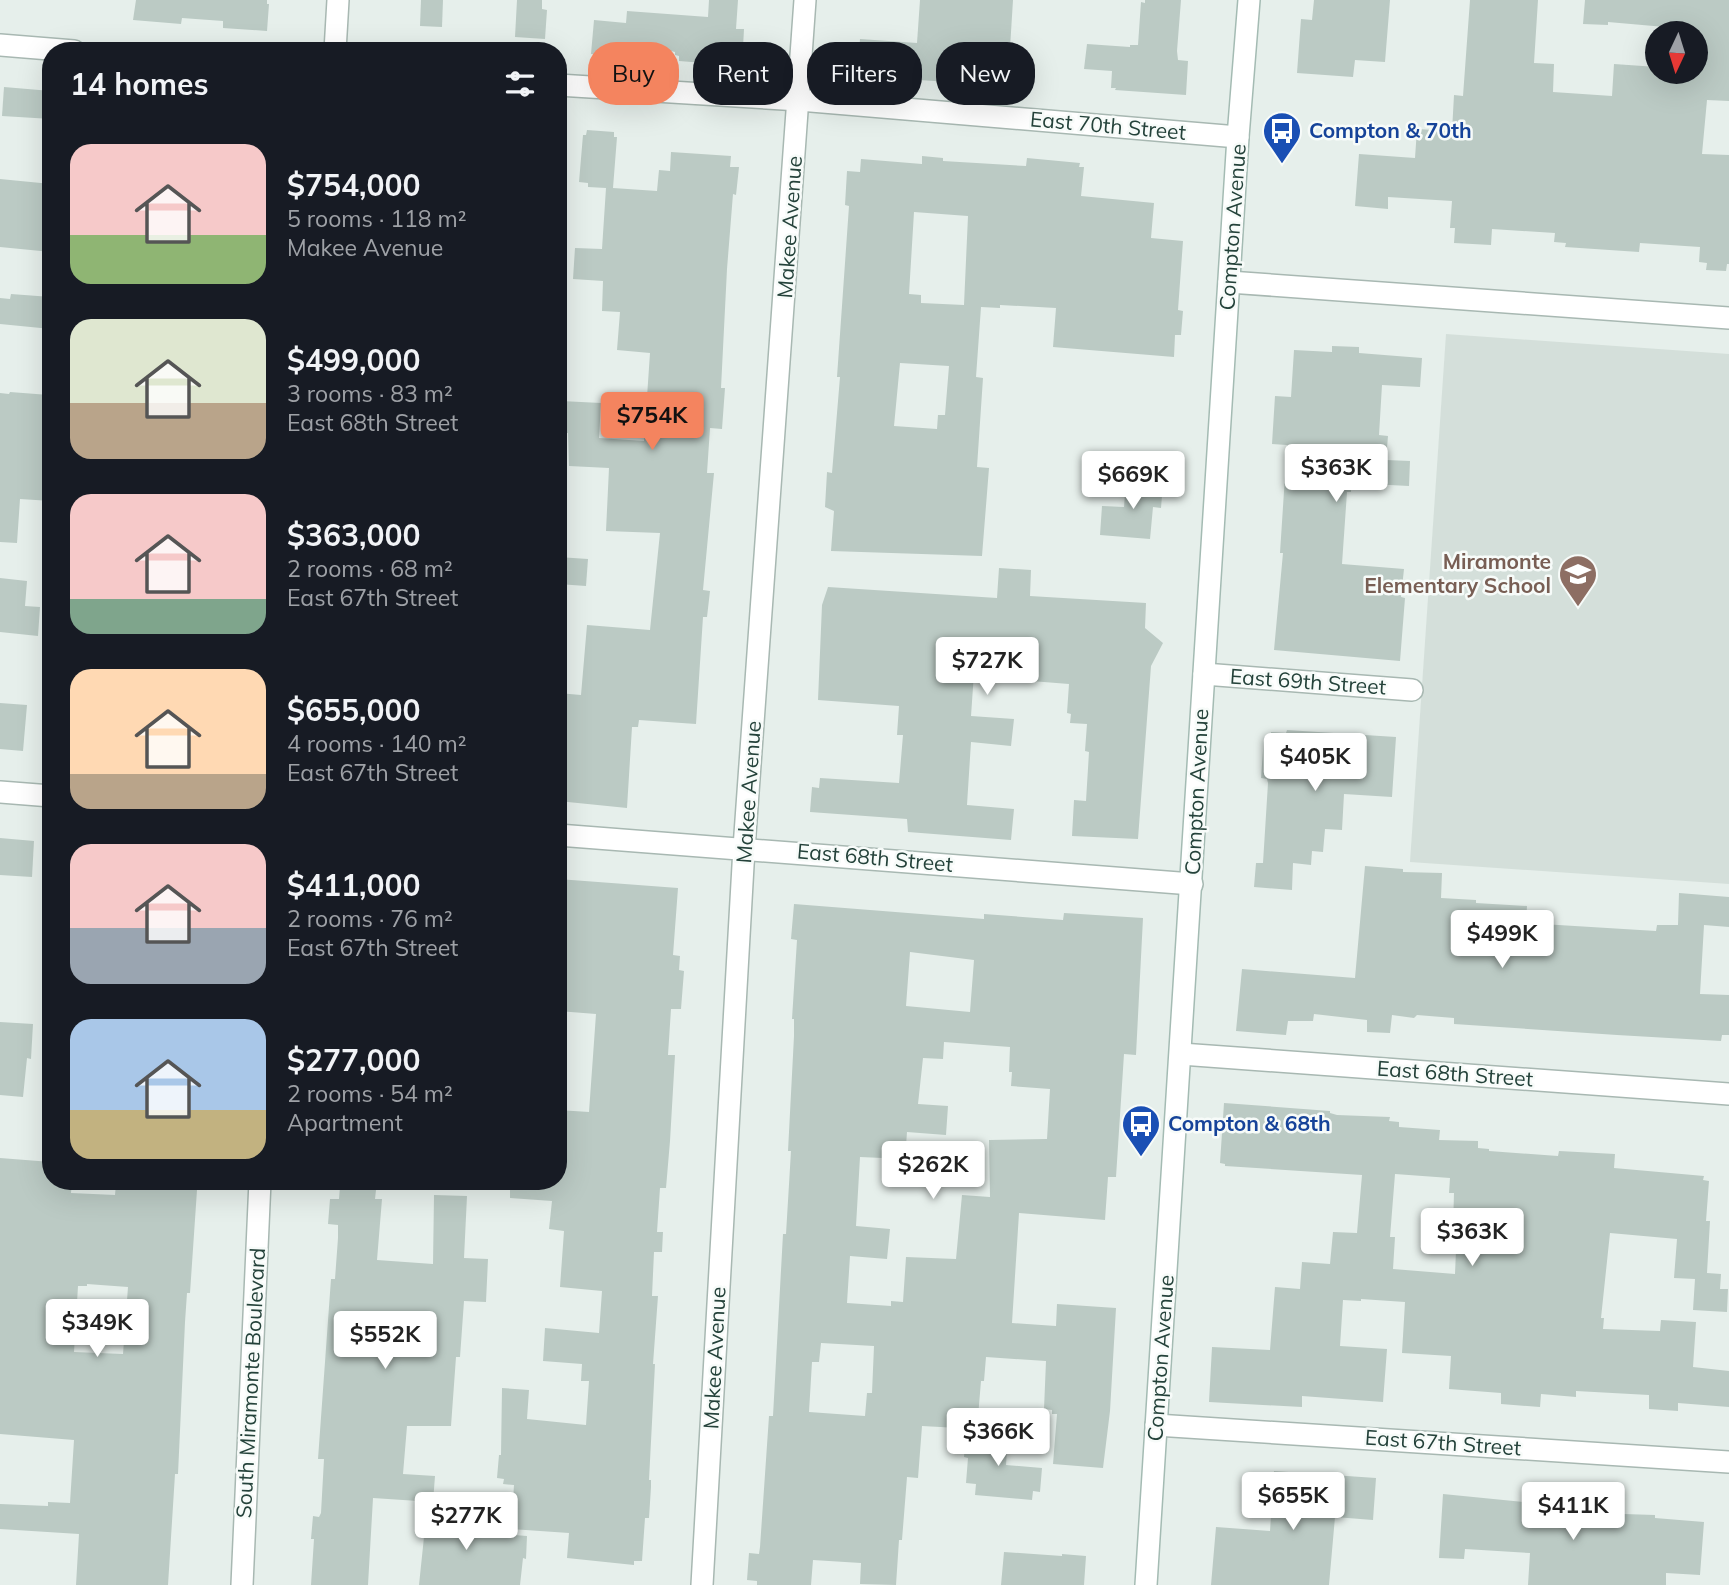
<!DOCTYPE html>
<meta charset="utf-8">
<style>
:root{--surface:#171b24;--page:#20242c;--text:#f1f3f6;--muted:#9ea1a6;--accent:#f4845f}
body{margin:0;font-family:Mulish,sans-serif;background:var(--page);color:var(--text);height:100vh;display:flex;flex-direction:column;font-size:26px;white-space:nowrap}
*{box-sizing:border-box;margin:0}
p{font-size:23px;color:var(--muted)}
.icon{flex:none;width:38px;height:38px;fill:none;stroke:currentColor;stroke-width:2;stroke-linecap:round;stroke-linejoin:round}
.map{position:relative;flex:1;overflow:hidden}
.side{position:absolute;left:42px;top:42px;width:525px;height:1148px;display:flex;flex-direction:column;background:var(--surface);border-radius:28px;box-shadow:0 7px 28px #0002}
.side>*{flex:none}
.top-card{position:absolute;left:588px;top:42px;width:665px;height:63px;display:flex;gap:14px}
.needle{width:46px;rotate:184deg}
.buttons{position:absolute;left:1645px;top:21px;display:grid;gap:14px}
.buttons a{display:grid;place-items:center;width:63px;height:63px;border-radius:50%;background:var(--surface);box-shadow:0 7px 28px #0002;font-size:35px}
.price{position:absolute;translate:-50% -60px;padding:0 16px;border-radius:7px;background:#fff;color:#222;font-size:23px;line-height:46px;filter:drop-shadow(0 2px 4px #0008)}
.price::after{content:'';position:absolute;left:50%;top:42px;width:21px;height:16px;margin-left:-10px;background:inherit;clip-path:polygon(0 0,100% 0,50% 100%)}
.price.current{background:var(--accent);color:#111}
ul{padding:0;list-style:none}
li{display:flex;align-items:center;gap:21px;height:175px;padding:0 28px}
li span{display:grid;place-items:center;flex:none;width:196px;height:140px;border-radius:21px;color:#555}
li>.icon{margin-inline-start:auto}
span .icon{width:84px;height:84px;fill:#fffc;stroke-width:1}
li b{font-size:30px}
h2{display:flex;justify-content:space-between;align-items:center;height:84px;padding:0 28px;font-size:30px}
.tag{padding:0 24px;border-radius:28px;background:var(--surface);box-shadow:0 7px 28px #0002;font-size:24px;line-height:63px}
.tag.current{background:var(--accent);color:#111}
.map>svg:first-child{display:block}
.built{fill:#d4dfda}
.building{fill:#bbcac4;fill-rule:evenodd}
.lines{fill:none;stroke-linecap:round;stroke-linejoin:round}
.minor-casing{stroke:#a8b8b2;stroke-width:24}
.tertiary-casing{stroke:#a8b8b2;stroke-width:24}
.secondary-casing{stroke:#a4bbb3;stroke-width:24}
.minor{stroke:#fff;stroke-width:21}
.tertiary{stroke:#fff;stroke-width:21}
.secondary{stroke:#fff;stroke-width:21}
.labels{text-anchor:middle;stroke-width:5;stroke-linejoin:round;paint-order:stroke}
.street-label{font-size:21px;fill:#24423a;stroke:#f7fbf9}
.transit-label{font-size:21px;font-weight:bold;fill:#164399;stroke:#f7fbf9;text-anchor:start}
.education-label{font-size:21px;font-weight:bold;fill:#785e54;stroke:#f7fbf9;text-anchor:end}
</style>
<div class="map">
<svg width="1729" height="1585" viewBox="0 0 1729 1585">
<rect width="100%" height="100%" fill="#e6efeb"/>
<!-- built -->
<path class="built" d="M 1446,334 L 1729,354 L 1729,884 L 1410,862 Z"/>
<!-- building -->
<g class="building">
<path d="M 136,0 L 267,0 L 267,4 L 269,4 L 267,31 L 223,28 L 223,21 L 182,18 L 181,24 L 133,20 Z"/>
<path d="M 421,0 L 443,0 L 442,27 L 420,26 Z"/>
<path d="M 517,0 L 542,0 L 542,9 L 547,10 L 545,39 L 515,37 Z"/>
<path d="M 709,0 L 738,0 L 736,29 L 744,29 L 742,66 L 679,61 L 679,56 L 675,55 L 675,52 L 671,51 L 622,47 L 621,56 L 591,54 L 594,20 L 626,23 L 627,11 L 708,17 Z"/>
<path d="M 920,0 L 1013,0 L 1009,64 L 1016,65 L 1014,93 L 993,92 L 994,85 L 919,80 L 919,81 L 904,80 L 903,83 L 857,78 L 860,39 L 917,43 Z"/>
<path d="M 1145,0 L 1181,0 L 1177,51 L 1178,60 L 1188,61 L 1186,95 L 1115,90 L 1116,88 L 1111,88 L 1112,71 L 1084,69 L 1087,44 L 1130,47 L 1130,45 L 1138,45 L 1141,2 L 1145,3 Z"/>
<path d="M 1314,0 L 1390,0 L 1385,62 L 1355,60 L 1353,77 L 1297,73 L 1301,19 L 1312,20 Z"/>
<path d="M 1470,0 L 1538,0 L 1534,63 L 1554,64 L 1553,92 L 1612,96 L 1614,64 L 1657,67 L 1657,72 L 1696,72 L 1696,33 L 1665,33 L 1665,27 L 1608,22 L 1608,25 L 1583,24 L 1585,0 L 1729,0 L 1729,101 L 1707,100 L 1702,154 L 1729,155 L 1729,264 L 1727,264 L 1726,271 L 1706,270 L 1707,263 L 1699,262 L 1700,247 L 1640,243 L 1639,252 L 1565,247 L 1566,243 L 1554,242 L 1555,233 L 1492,229 L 1491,245 L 1454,243 L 1455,228 L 1450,228 L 1452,201 L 1388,197 L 1388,209 L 1355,206 L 1359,154 L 1415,158 L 1417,129 L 1452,131 L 1454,95 L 1463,96 Z"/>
<path d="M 4,87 L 51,91 L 51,119 L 2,116 Z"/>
<path d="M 587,130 L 614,132 L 614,137 L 617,137 L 613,188 L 657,191 L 659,170 L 670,171 L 671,152 L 731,156 L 730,167 L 739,167 L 736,195 L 733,194 L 727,269 L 721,388 L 725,388 L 722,429 L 710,428 L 707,473 L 714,473 L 703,590 L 710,591 L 707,617 L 703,617 L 696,724 L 639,720 L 638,727 L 632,727 L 627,808 L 558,801 L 558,693 L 581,695 L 587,625 L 650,630 L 660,533 L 606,531 L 609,468 L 569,466 L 568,433 L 559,433 L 561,401 L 601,403 L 599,438 L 644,441 L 650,353 L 617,350 L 620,312 L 602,311 L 603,281 L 573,279 L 575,248 L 602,249 L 606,188 L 588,187 L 588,183 L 579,182 L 583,135 L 586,135 Z"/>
<path d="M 922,156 L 943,158 L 943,161 L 1026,166 L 1027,158 L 1080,163 L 1079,167 L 1084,167 L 1081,196 L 1154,203 L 1151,238 L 1183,241 L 1178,310 L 1183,311 L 1181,335 L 1175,335 L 1174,357 L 1053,347 L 1056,308 L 1000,305 L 1000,308 L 981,307 L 976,377 L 983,378 L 977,467 L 989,468 L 982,556 L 831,551 L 834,511 L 825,507 L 827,472 L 832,473 L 840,377 L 837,377 L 849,206 L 845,205 L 847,171 L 860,172 L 861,159 L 922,164 ZM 914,212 L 968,216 L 964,305 L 921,303 L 921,295 L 909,294 ZM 900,363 L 949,366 L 945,415 L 938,415 L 937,429 L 894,426 Z"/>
<path d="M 0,179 L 51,184 L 51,252 L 0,247 Z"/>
<path d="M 11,294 L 51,297 L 51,329 L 0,324 L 0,298 L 10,299 Z"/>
<path d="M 1332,346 L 1359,347 L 1359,353 L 1422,358 L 1420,387 L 1382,385 L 1379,435 L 1388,436 L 1386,460 L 1410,461 L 1409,486 L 1351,483 L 1351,492 L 1347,492 L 1342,564 L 1404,569 L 1401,597 L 1405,598 L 1400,661 L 1274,650 L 1283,553 L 1280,553 L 1287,445 L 1272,444 L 1275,396 L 1291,397 L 1294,350 L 1332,352 Z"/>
<path d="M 10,392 L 49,395 L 44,455 L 51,456 L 51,501 L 20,499 L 17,543 L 0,542 L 0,393 L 9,394 Z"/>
<path d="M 1126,480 L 1163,483 L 1161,508 L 1153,507 L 1150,539 L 1100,535 L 1102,506 L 1124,507 Z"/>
<path d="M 558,557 L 588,559 L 586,586 L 558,584 Z"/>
<path d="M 999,568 L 1031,570 L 1030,596 L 1146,603 L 1145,628 L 1163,643 L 1151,666 L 1138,839 L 1072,836 L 1074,800 L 1086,801 L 1089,752 L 1085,751 L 1087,724 L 1070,723 L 1071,714 L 1067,713 L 1069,684 L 1031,681 L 1031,677 L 974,673 L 971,716 L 1014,719 L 1011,746 L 971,742 L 967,805 L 1014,809 L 1011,840 L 908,832 L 907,819 L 810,812 L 812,787 L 819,788 L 820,778 L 899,783 L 903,735 L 897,735 L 899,706 L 818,700 L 822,605 L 828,587 L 997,598 Z"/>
<path d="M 0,578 L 27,581 L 25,606 L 40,607 L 38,636 L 0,632 Z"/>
<path d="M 0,703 L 27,705 L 23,751 L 0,749 Z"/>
<path d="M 1287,730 L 1396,737 L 1392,797 L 1344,794 L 1342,830 L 1325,829 L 1323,852 L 1312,851 L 1311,865 L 1293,863 L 1292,890 L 1254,887 L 1256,863 L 1263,863 L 1268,783 L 1267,779 L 1261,778 L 1264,737 L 1271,738 L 1271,732 L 1286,733 Z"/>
<path d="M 0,838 L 34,841 L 32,877 L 0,875 Z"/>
<path d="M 1365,866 L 1403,869 L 1403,872 L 1442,873 L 1441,898 L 1476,900 L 1476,903 L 1527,906 L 1526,923 L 1656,931 L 1657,925 L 1678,925 L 1679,893 L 1729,897 L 1729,927 L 1704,925 L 1700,994 L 1729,995 L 1729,1035 L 1722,1035 L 1721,1041 L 1617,1035 L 1454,1024 L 1454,1018 L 1417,1015 L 1414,1018 L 1392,1015 L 1390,1033 L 1367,1032 L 1367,1020 L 1314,1014 L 1313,1021 L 1288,1021 L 1286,1035 L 1236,1031 L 1242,969 L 1355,978 Z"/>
<path d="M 558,879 L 678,888 L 673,955 L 680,956 L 679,970 L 684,971 L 681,1009 L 671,1009 L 668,1055 L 675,1055 L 670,1141 L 666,1188 L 660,1188 L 657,1232 L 663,1232 L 662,1252 L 654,1252 L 652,1296 L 658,1296 L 653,1364 L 655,1364 L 649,1480 L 651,1480 L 651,1487 L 649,1518 L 645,1518 L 642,1561 L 634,1561 L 634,1565 L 567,1558 L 569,1533 L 511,1529 L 514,1485 L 503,1484 L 504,1479 L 497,1478 L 499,1455 L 501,1455 L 502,1388 L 529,1390 L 527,1419 L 586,1425 L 589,1381 L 581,1381 L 582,1364 L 543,1361 L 545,1328 L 599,1333 L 602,1291 L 560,1287 L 564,1231 L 549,1229 L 552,1201 L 510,1198 L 510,1181 L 558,1181 L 558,1110 L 589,1112 L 596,1014 L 558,1011 Z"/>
<path d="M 794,904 L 984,919 L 984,914 L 1063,920 L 1064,913 L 1143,918 L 1136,1055 L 1124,1054 L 1116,1177 L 1108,1177 L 1105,1220 L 1019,1213 L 1012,1323 L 1056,1326 L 1057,1304 L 1116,1308 L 1110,1411 L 1103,1468 L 1053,1464 L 1057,1414 L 1052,1414 L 1052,1410 L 1044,1409 L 1046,1361 L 986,1357 L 984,1381 L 981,1381 L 977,1429 L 922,1426 L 918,1478 L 907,1477 L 902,1540 L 899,1540 L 896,1585 L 860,1584 L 861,1563 L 813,1560 L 811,1585 L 757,1585 L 757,1581 L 747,1580 L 749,1553 L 759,1554 L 760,1547 L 769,1416 L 773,1416 L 783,1234 L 786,1234 L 791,1151 L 788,1151 L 794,1036 L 794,1019 L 792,1019 L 797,940 L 791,939 ZM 910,952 L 974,960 L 970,1012 L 906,1006 ZM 944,1042 L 1010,1047 L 1009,1072 L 1012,1072 L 1011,1086 L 1050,1089 L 1047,1139 L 989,1140 L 990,1197 L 962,1195 L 956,1259 L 906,1257 L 903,1302 L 891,1301 L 891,1306 L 847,1303 L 850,1256 L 887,1259 L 890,1229 L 856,1226 L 860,1157 L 905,1159 L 907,1132 L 946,1135 L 948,1106 L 918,1104 L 923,1058 L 943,1059 ZM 821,1343 L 874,1346 L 872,1393 L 867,1393 L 865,1416 L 809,1412 L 812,1362 L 819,1362 Z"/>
<path d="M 0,1022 L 33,1024 L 31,1059 L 27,1058 L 23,1097 L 0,1095 Z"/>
<path d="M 1224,1103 L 1330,1111 L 1330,1113 L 1337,1115 L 1390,1117 L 1389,1121 L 1399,1122 L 1399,1127 L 1440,1130 L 1439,1140 L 1478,1141 L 1478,1148 L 1489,1149 L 1489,1151 L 1558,1156 L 1559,1151 L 1615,1154 L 1614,1168 L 1704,1176 L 1703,1180 L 1709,1181 L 1706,1221 L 1710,1221 L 1707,1273 L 1721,1274 L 1720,1289 L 1728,1289 L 1727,1312 L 1693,1310 L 1695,1279 L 1674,1278 L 1677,1239 L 1610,1233 L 1601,1318 L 1604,1318 L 1603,1329 L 1660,1331 L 1661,1320 L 1696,1322 L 1693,1367 L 1729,1371 L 1729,1407 L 1678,1403 L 1678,1411 L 1649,1409 L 1649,1395 L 1576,1391 L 1576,1397 L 1541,1394 L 1540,1407 L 1501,1404 L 1501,1393 L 1449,1389 L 1451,1356 L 1402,1353 L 1405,1302 L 1361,1299 L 1361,1301 L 1343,1300 L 1340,1346 L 1387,1349 L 1383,1402 L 1302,1396 L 1302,1407 L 1209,1402 L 1212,1347 L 1270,1350 L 1275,1287 L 1300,1289 L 1302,1262 L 1330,1264 L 1333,1232 L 1357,1233 L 1362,1175 L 1225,1166 L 1225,1164 L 1220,1163 ZM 1395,1174 L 1450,1178 L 1449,1193 L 1454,1193 L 1453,1227 L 1457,1227 L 1455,1274 L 1393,1269 L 1395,1237 L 1390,1237 Z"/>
<path d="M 0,1158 L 51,1162 L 51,1181 L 72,1181 L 71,1193 L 115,1195 L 116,1184 L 197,1190 L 190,1293 L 187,1293 L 185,1322 L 178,1474 L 175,1474 L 168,1585 L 76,1585 L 79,1534 L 0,1529 L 0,1504 L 48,1506 L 48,1502 L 70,1503 L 74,1440 L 0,1434 ZM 87,1284 L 128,1287 L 123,1354 L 74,1352 L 78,1286 L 87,1286 Z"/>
<path d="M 340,1187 L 376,1190 L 375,1199 L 382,1199 L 377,1260 L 433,1264 L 434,1195 L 467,1196 L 464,1258 L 488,1259 L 486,1302 L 464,1301 L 460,1357 L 456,1357 L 451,1426 L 407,1426 L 403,1474 L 435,1476 L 433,1502 L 373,1498 L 368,1585 L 311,1585 L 314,1539 L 311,1539 L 313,1516 L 319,1517 L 321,1513 L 324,1459 L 318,1459 L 331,1279 L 335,1279 L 338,1238 L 338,1225 L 328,1224 L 330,1199 L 339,1199 Z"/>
<path d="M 966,1431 L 1008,1434 L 1006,1465 L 1042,1468 L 1040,1492 L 1033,1491 L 1032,1500 L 975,1495 L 976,1484 L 966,1483 L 968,1458 L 964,1457 Z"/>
<path d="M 1274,1471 L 1376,1478 L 1373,1520 L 1335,1517 L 1329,1585 L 1211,1585 L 1216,1527 L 1270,1531 Z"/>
<path d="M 1443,1494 L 1562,1506 L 1561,1512 L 1655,1515 L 1655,1518 L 1704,1522 L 1700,1575 L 1666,1573 L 1666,1585 L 1528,1585 L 1530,1553 L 1465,1549 L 1464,1559 L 1439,1558 Z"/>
<path d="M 418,1503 L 455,1505 L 453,1530 L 527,1536 L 526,1559 L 523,1558 L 520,1585 L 419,1585 L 424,1537 L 415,1535 Z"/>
<path d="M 1004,1552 L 1062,1556 L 1062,1554 L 1086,1556 L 1084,1585 L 1001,1585 Z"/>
</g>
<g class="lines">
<defs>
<g id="minor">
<path d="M 0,45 L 74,51"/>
<path d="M 558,85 L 799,100 L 1238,137"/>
<path d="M 1229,282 L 1729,318"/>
<path d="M 1204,674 L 1412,690"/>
<path d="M 0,792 L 51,796"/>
<path d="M 558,835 L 1192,884"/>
<path d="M 1156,1425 L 1729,1462"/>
<path d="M 702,1585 L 744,848 L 805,0"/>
</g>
<g id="tertiary">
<path d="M 335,51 L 338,0"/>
<path d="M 1181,1054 L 1729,1094"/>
<path d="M 242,1585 L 260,1181"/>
</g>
<path id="secondary" d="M 1146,1585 L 1238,137 L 1249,0"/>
</defs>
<!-- minor casing -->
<use href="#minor" class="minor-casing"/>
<!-- tertiary casing -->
<use href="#tertiary" class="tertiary-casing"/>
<!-- secondary casing -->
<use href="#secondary" class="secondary-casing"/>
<!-- minor -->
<use href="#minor" class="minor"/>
<!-- tertiary -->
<use href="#tertiary" class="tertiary"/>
<!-- secondary -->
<use href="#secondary" class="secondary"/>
</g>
<!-- icons -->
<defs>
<symbol id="bus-pin" viewBox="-11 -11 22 30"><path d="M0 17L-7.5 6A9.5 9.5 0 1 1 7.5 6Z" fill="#1a4fb4" stroke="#f7fbf9"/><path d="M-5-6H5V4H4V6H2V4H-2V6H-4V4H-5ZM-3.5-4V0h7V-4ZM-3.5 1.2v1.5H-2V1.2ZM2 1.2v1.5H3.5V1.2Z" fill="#fff"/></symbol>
<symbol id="school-pin" viewBox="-11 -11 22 30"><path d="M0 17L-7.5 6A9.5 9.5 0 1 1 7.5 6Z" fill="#8d6e63" stroke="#f7fbf9"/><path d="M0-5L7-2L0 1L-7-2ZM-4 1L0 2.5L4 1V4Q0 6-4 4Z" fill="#fff"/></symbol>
</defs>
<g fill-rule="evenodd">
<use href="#bus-pin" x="1260" y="109" width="44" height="60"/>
<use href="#school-pin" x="1556" y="552" width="44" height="60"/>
<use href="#bus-pin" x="1119" y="1102" width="44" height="60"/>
</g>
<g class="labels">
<!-- street labels -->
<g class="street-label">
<text transform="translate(1108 126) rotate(5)" y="7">East 70th Street</text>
<text transform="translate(790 227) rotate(-86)" y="7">Makee Avenue</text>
<text transform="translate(1233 227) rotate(-86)" y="7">Compton Avenue</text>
<text transform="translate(1308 682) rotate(4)" y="7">East 69th Street</text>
<text transform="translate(749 792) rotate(-86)" y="7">Makee Avenue</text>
<text transform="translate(1197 792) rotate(-87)" y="7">Compton Avenue</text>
<text transform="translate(875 858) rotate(5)" y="7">East 68th Street</text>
<text transform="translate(1455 1074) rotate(4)" y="7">East 68th Street</text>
<text transform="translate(715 1358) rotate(-87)" y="7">Makee Avenue</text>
<text transform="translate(1161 1358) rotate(-86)" y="7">Compton Avenue</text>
<text transform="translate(251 1383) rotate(-87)" y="7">South Miramonte Boulevard</text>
<text transform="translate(1443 1443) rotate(4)" y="7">East 67th Street</text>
</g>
<!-- transit labels -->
<g class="transit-label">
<text x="1309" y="138">Compton &amp; 70th</text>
<text x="1168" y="1131">Compton &amp; 68th</text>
</g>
<!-- education labels -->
<g class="education-label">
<text x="1551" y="569">Miramonte<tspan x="1551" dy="24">Elementary School</tspan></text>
</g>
</g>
</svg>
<div class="buttons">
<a><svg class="needle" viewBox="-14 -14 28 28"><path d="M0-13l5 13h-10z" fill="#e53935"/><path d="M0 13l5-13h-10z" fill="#9ea1a6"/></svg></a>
</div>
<b class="price current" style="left:652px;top:452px">$754K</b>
<b class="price" style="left:1336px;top:504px">$363K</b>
<b class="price" style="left:1133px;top:511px">$669K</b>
<b class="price" style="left:987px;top:697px">$727K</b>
<b class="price" style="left:1315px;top:793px">$405K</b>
<b class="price" style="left:1502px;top:970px">$499K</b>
<b class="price" style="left:933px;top:1201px">$262K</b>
<b class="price" style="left:1472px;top:1268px">$363K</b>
<b class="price" style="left:97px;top:1359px">$349K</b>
<b class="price" style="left:385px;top:1371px">$552K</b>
<b class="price" style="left:998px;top:1468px">$366K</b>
<b class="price" style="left:1293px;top:1532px">$655K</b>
<b class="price" style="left:1573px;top:1542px">$411K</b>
<b class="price" style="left:466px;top:1552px">$277K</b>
<div class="top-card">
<a class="tag current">Buy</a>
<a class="tag">Rent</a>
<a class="tag">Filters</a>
<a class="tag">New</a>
</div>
<section class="side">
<h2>14 homes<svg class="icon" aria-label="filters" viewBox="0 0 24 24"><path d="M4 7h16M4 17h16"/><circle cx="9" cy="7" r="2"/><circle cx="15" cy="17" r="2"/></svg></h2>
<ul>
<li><span style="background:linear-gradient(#f6c9c9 65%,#8fb573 0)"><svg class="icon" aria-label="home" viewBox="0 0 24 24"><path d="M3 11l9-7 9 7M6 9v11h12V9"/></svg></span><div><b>$754,000</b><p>5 rooms · 118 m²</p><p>Makee Avenue</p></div></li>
<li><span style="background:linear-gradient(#dfe7d0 60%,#b9a48a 0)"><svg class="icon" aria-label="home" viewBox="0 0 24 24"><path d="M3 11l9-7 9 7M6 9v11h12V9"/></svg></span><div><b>$499,000</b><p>3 rooms · 83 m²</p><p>East 68th Street</p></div></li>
<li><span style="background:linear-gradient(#f6c9c9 75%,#7fa58c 0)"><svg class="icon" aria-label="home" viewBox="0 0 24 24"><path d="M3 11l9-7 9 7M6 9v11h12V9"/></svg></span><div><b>$363,000</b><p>2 rooms · 68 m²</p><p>East 67th Street</p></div></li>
<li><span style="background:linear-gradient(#ffd9b3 75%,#b9a48a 0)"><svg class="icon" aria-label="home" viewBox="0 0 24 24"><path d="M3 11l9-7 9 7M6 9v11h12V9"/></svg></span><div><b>$655,000</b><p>4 rooms · 140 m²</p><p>East 67th Street</p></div></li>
<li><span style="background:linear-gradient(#f6c9c9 60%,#9aa5b1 0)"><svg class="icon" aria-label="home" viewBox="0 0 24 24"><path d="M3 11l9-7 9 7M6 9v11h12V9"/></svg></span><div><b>$411,000</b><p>2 rooms · 76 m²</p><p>East 67th Street</p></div></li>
<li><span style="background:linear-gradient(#a9c7e8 65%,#c2b280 0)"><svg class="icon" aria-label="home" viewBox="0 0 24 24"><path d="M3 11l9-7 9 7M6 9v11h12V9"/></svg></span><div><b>$277,000</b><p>2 rooms · 54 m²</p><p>Apartment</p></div></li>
</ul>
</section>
</div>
